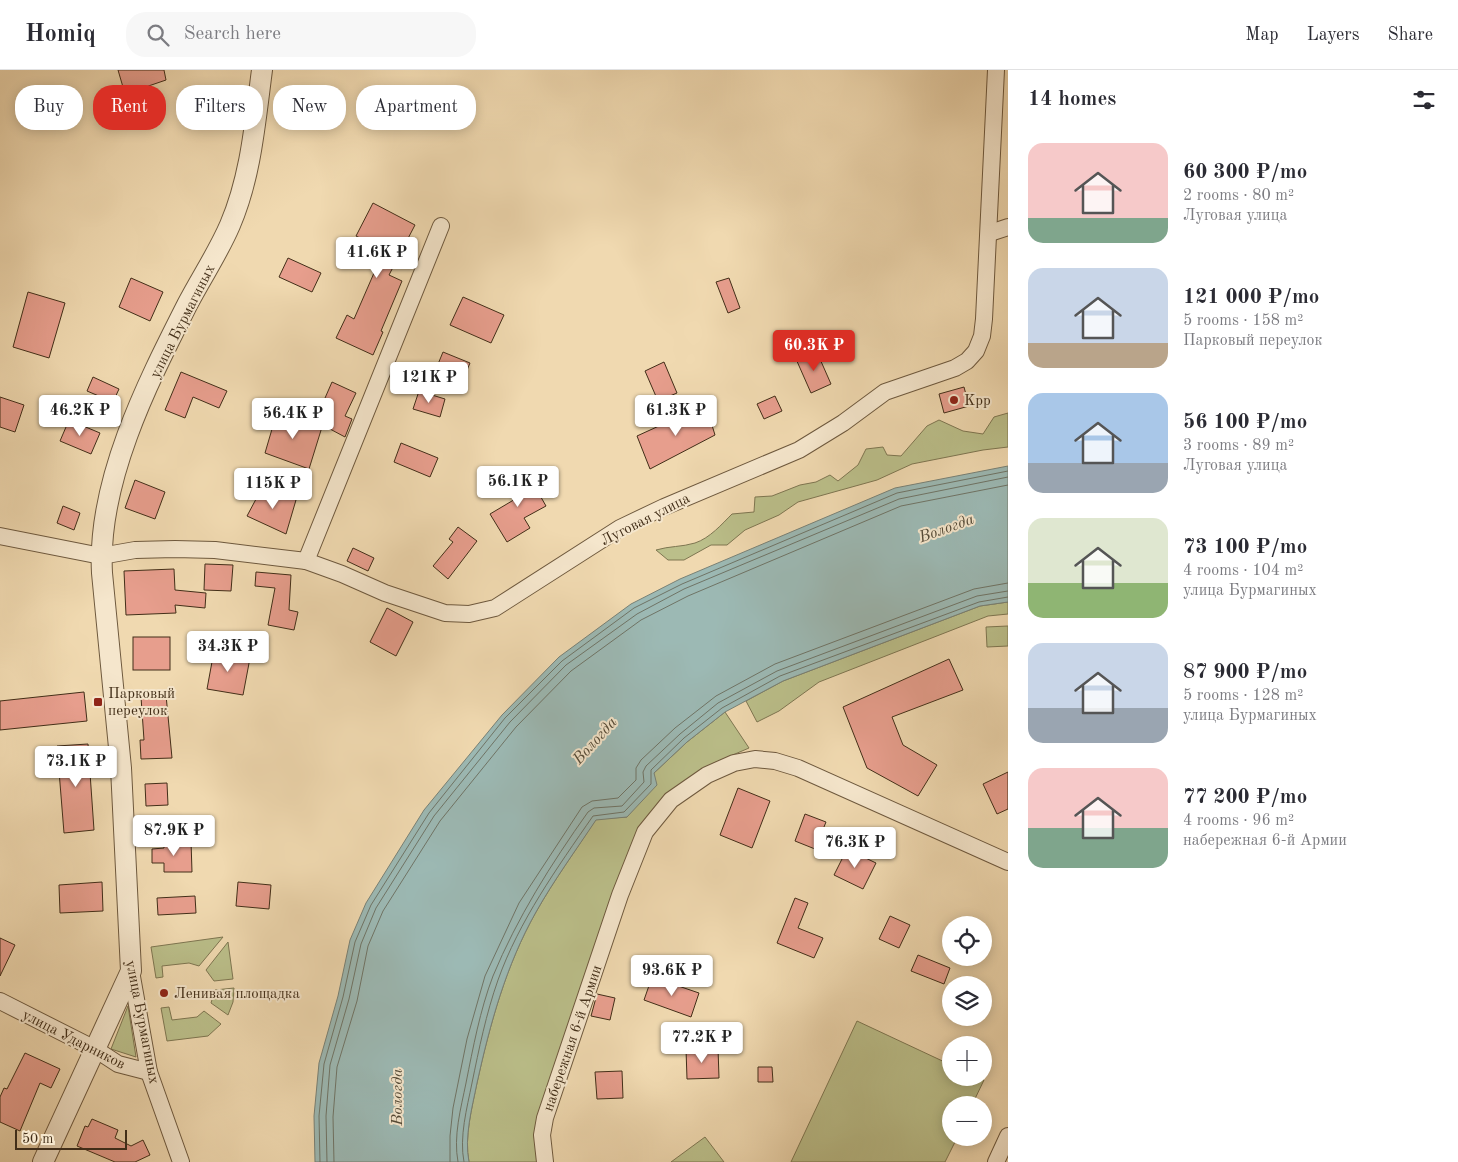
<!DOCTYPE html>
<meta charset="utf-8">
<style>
:root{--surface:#fff;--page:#f7f7f7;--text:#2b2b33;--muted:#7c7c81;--line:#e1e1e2;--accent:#d93025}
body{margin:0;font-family:"Old Standard TT",serif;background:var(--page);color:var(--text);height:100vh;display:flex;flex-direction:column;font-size:19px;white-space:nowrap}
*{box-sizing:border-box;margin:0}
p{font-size:16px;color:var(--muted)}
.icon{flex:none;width:28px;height:28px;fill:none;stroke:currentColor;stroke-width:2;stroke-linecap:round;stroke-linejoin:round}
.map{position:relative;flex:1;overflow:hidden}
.sheet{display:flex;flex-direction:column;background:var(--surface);width:450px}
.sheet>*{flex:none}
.hud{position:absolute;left:15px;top:15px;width:475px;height:45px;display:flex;gap:10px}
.tools{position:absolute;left:942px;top:846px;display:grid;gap:10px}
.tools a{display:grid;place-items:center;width:50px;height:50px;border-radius:50%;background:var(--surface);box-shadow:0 2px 12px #0003;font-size:25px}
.scale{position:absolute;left:15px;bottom:12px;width:112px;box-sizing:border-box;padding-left:5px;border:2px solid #422e18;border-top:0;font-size:14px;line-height:18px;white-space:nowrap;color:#422e18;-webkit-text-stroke:4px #f5e6cc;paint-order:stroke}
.price{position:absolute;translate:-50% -42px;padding:0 11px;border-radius:5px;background:#fff;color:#222;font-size:16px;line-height:32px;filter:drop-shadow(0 1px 2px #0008)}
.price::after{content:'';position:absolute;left:50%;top:30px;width:15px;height:11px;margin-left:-8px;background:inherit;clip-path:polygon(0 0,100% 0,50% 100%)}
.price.current{background:var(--accent);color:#fff}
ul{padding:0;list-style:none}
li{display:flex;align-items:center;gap:15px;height:125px;padding:0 20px}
li span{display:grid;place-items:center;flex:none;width:140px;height:100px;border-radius:15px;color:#555}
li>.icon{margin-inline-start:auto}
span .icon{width:60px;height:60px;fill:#fffc;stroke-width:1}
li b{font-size:21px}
h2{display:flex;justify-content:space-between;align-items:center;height:60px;padding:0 20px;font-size:21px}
.tag{padding:0 18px;border-radius:20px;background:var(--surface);box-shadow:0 2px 12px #0003;font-size:18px;line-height:45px}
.tag.current{background:var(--accent);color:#fff}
header{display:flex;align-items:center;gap:30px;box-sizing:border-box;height:70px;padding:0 25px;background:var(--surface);border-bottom:1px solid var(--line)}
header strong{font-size:24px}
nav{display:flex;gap:28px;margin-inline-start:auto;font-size:18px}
.search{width:350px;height:45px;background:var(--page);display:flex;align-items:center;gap:12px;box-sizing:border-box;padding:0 18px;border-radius:20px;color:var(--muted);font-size:19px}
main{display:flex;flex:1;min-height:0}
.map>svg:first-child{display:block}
.green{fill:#bbbf8a;stroke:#7e7651}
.water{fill:#9cb9b4;stroke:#788176}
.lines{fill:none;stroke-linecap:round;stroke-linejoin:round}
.shore{stroke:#6f7466;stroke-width:1}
.building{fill:#e79e8d;stroke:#422e18}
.minor-casing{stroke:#6e593e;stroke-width:18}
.tertiary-casing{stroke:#6e593e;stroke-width:22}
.minor{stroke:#f5e6cc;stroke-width:16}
.tertiary{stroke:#f5e6cc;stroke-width:20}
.poi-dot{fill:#8f2418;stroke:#f5e6cc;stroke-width:2}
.labels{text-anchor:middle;stroke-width:4;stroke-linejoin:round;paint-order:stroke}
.street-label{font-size:15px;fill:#422e18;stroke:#f5e6cc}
.poi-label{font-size:15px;fill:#422e18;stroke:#f5e6cc;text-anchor:start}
.water-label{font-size:16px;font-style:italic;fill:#544a37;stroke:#f5e6cc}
</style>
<header>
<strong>Homiq</strong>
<div class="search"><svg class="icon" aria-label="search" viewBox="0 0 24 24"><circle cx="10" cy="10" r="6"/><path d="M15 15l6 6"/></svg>Search here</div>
<nav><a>Map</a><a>Layers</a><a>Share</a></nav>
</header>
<main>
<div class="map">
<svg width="1008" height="1092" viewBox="0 0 1008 1092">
<rect width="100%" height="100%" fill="#f0d9b0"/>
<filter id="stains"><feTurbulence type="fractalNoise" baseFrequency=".004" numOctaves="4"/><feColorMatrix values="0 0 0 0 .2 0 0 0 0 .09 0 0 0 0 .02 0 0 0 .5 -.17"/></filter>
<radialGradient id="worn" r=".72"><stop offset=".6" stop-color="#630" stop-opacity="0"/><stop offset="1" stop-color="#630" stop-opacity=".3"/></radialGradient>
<!-- green -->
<g class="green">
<path d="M 1008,343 L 1008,377 L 983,380 L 912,394 L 877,410 L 798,432 L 779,445 L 745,460 L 727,475 L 711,475 L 684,490 L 668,490 L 656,480 C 669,476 682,477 695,473 C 710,468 722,454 732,444 L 754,442 L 755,427 L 772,426 L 800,415 L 816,412 L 830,405 L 838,411 L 858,395 L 866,379 L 883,377 L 887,385 L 901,386 L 927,356 L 939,350 L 963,361 L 983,364 L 994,347 Z"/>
<path d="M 1008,532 L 1008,544 L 988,546 L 819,612 L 779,641 L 757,652 L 746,631 L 783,611 L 980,536 Z"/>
<path d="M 1008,556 L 1008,576 L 987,577 L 986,557 Z"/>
<path d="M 725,642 L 749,678 L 714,693 L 690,708 L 641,760 L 534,1065 L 538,1092 L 469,1092 C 464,1067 472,1038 477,1013 C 490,954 506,895 536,842 C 554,810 576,780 596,749 L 627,747 L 654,703 L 687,672 Z"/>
<path d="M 223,867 L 199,896 L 189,893 L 162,896 L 163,907 L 156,908 L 151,877 Z"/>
<path d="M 228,872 L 233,909 L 214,911 L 206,900 Z"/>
<path d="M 234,918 L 233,932 L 228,945 L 211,933 L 215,920 Z"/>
<path d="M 128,936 L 136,987 L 111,979 Z"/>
<path d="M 169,937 L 172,950 L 197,947 L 204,941 L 221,954 L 208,966 L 167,971 L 161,938 Z"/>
<path d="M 857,951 L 951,995 L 951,1008 L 979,1008 L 984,1010 L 972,1035 L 951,1035 L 951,1068 L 957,1068 L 945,1092 L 791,1092 Z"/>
<path d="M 705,1067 L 724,1092 L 671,1092 Z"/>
</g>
<!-- water -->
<path class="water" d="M 1008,396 L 1008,532 L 980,536 L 783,611 L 725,642 L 687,672 L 654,703 L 657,715 L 627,747 L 596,750 C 576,780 554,810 536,842 C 506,895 490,954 477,1013 C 472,1038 464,1067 469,1092 L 315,1092 L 314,1046 L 319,993 L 338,926 L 350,870 L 366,833 L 424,740 L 502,645 L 559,587 L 631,534 L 680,509 L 895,418 Z"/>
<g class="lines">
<!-- shore -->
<g class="shore">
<path d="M 320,1092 L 319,1046 L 324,994 L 343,927 L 355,872 L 371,835 L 429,743 L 505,648 L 562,591 L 634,538 L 682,514 L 897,423 L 1008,401"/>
<path d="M 327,1092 L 326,1046 L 330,995 L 349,929 L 361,874 L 376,838 L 434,746 L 510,652 L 566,595 L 637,544 L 684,519 L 899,429 L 1008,407"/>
<path d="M 334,1092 L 333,1047 L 337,997 L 357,931 L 368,876 L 383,841 L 440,751 L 516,657 L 571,601 L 641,550 L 688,526 L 901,436 L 1008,415"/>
<path d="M 450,1092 L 450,1066 L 453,1038 L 467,969 L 485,906 L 519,833 L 582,737 L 592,731 L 618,728 L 636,710 L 636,698 L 641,690 L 675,658 L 716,626 L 775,594 L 974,519 L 1008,513"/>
<path d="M 458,1092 C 453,1066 461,1038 466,1013 C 473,978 480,940 493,906 C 517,848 551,794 588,742 L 594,738 L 622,736 L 644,712 L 643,702 L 646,696 L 680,664 L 718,633 L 777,601 L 977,526 L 1008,521"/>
<path d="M 464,1092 C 459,1067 467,1038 472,1013 C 479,979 486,944 498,910 C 519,851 557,798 593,746 L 624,742 L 651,714 L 651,700 L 684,668 L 722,638 L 780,606 L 979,532 L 1008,527"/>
</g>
</g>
<!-- building -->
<g class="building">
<path d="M 118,0 L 164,0 L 166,10 L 125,24 Z"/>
<path d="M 373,133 L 415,155 L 389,205 L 402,211 L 381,261 L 383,262 L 373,285 L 336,268 L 347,245 L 354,249 L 384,180 L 356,166 Z"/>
<path d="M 288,188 L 321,203 L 312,222 L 279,207 Z"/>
<path d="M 131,208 L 163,222 L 150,251 L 119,237 Z"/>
<path d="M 729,208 L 740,238 L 728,243 L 716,212 Z"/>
<path d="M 28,222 L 65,233 L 49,288 L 13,277 Z"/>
<path d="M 463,227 L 504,245 L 491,273 L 450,255 Z"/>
<path d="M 816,280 L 831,314 L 811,323 L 796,289 Z"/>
<path d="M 443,282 L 470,293 L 463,310 L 436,299 Z"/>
<path d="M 664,292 L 677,323 L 658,331 L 645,301 Z"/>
<path d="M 181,302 L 227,321 L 219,338 L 193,327 L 185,348 L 165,340 Z"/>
<path d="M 93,307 L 119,319 L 113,332 L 87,321 Z"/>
<path d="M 332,312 L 356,323 L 345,346 L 352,349 L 345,367 L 315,351 Z"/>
<path d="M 964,317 L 969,336 L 944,343 L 939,324 Z"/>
<path d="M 419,321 L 445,329 L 440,347 L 413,339 Z"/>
<path d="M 775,326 L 782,341 L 764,349 L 757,334 Z"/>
<path d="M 0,327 L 24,335 L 15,362 L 0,357 Z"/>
<path d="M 707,339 L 715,365 L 650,399 L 637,366 L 672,350 Z"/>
<path d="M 277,342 L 322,357 L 309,399 L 265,383 Z"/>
<path d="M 69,350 L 100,363 L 91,384 L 60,371 Z"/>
<path d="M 401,373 L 438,388 L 430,407 L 394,392 Z"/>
<path d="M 526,401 L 546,436 L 524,448 L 530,458 L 507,472 L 490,444 L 517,428 L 507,412 Z"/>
<path d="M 135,410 L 165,422 L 155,449 L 125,438 Z"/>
<path d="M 263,416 L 296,430 L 286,464 L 247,446 Z"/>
<path d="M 63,436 L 80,443 L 74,460 L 57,453 Z"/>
<path d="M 458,457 L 477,471 L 448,509 L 433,496 L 453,472 L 449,469 Z"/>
<path d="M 353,478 L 374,488 L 368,501 L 347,491 Z"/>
<path d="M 205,494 L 233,495 L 231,521 L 204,520 Z"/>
<path d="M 174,499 L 175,520 L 206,523 L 205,538 L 175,535 L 176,543 L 126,545 L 124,501 Z"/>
<path d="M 256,502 L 291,505 L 289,540 L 298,542 L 294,560 L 268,555 L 275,518 L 255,516 Z"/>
<path d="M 387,538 L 413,552 L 396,586 L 370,572 Z"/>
<rect x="133" y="567" width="37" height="33"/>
<path d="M 214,581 L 250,588 L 243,625 L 207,619 Z"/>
<path d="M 949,589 L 963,620 L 892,647 L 903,675 L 937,695 L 918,726 L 867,698 L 843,637 Z"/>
<path d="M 84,622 L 87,651 L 0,660 L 0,631 Z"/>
<path d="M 166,625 L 172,688 L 141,689 L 140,670 L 144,670 L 141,627 Z"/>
<path d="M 88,674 L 94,760 L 64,763 L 57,676 Z"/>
<path d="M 1008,702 L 1008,739 L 997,744 L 983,714 Z"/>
<path d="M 167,713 L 168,735 L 146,736 L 145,714 Z"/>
<path d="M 738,718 L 770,731 L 752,778 L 720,765 Z"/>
<path d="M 805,744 L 826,752 L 815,779 L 795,771 Z"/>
<path d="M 191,771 L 192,802 L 164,802 L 164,793 L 152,793 L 152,779 L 164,778 L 164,772 Z"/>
<path d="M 847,779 L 876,793 L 863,819 L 834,805 Z"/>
<path d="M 102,812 L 103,841 L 60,843 L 59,815 Z"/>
<path d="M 238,812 L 271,815 L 269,839 L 236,836 Z"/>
<path d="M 195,826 L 196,843 L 158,845 L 157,828 Z"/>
<path d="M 795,828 L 808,833 L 798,858 L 823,868 L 814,888 L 777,873 Z"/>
<path d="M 890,846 L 910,855 L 899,878 L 879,869 Z"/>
<path d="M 0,868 L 15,875 L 0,906 Z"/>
<path d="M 918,885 L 950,898 L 944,914 L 911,901 Z"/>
<path d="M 652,907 L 699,923 L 691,947 L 644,930 Z"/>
<path d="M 597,924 L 615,928 L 610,950 L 591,946 Z"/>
<path d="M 718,978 L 719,1008 L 687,1009 L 686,979 Z"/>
<path d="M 25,983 L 60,999 L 51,1018 L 40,1013 L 20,1061 L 0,1052 L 0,1027 L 4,1018 L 7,1019 Z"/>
<path d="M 758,997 L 772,997 L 773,1012 L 758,1012 Z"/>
<path d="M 622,1001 L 623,1028 L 597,1029 L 595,1002 Z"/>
<path d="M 92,1049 L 118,1060 L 115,1068 L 131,1076 L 143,1070 L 150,1085 L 135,1092 L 115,1092 L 77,1076 L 85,1056 L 88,1057 Z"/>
</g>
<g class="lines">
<defs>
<g id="minor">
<path d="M 990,163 L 1008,157"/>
<path d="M 0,466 L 101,486 L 135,480 L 175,479 L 215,480 L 306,491 L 441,156"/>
<path d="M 306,491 L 342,504 L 385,523 L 445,543 L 469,544 L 495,538 L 620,458 L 664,437 L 799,380 L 843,353 L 885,322 L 955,298 L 967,291 L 976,281 L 982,266 L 984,249 L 996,0"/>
<path d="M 131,901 L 149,1002 L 181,1092"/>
<path d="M 0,931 L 95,979 L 118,994 L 149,1002"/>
<path d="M 545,1092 L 542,1065 L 545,1048 L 620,825 L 645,762 L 671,730 L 707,705 L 734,693 L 755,689 L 775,691 L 798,698 L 1008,792"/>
<path d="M 996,1092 L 1008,1066"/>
</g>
<path id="tertiary" d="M 43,1092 L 131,901 L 121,698 L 102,503 C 97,412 147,314 187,235 C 201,208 218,183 230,155 C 251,106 255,53 262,0"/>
</defs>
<!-- minor casing -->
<use href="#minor" class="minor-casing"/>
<!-- tertiary casing -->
<use href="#tertiary" class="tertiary-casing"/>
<!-- minor -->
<use href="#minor" class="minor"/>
<!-- tertiary -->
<use href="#tertiary" class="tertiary"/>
</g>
<!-- markers -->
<g class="poi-dot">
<circle cx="954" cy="330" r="5"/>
<rect x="93" y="627" width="10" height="10" rx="2.5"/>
<circle cx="164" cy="923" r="5"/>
</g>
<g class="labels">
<!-- street labels -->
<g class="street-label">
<text transform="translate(182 251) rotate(-63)" y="5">улица Бурмагиных</text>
<text transform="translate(645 449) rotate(-27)" y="5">Луговая улица</text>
<text transform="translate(143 952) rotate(79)" y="5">улица Бурмагиных</text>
<text transform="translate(572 968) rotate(-71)" y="5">набережная 6-й Армии</text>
<text transform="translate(74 969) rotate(27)" y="5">улица Ударников</text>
</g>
<!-- poi labels -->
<g class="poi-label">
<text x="964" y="335">Kpp</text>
<text x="108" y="628">Парковый<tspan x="108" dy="17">переулок</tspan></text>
<text x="174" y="928">Ленивая площадка</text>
</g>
<!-- water labels -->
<g class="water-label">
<text transform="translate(946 457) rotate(-20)" y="6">Вологда</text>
<text transform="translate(594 670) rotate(-48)" y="6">Вологда</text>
<text transform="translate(396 1027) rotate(-90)" y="6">Вологда</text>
</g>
</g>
<rect width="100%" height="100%" filter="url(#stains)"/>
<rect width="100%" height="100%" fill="url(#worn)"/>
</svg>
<div class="tools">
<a><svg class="icon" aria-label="locate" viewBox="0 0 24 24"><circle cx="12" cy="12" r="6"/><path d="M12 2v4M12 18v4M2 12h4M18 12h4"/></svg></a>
<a><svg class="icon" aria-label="layers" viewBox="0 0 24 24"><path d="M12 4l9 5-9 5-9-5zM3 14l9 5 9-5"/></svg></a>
<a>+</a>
<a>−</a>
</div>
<div class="scale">50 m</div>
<b class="price" style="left:377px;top:209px">41.6K ₽</b>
<b class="price current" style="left:814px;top:302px">60.3K ₽</b>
<b class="price" style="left:429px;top:334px">121K ₽</b>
<b class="price" style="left:80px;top:367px">46.2K ₽</b>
<b class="price" style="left:676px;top:367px">61.3K ₽</b>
<b class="price" style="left:293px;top:370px">56.4K ₽</b>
<b class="price" style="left:518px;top:438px">56.1K ₽</b>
<b class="price" style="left:273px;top:440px">115K ₽</b>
<b class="price" style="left:228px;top:603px">34.3K ₽</b>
<b class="price" style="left:76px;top:718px">73.1K ₽</b>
<b class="price" style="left:174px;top:787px">87.9K ₽</b>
<b class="price" style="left:855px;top:799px">76.3K ₽</b>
<b class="price" style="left:672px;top:927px">93.6K ₽</b>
<b class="price" style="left:702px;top:994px">77.2K ₽</b>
<div class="hud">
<a class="tag">Buy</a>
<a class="tag current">Rent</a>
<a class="tag">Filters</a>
<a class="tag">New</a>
<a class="tag">Apartment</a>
</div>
</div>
<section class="sheet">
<h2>14 homes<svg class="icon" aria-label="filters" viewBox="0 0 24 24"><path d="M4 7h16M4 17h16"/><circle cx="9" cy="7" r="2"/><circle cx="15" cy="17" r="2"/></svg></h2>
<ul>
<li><span style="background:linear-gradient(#f6c9c9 75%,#7fa58c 0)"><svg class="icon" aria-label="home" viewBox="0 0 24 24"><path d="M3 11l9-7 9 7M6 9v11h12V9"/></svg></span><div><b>60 300 ₽/mo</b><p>2 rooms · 80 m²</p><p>Луговая улица</p></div></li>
<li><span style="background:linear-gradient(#c9d6e8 75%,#b9a48a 0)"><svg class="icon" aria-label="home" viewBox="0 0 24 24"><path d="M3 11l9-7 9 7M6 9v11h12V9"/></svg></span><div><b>121 000 ₽/mo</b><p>5 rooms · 158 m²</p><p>Парковый переулок</p></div></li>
<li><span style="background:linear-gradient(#a9c7e8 70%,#9aa5b1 0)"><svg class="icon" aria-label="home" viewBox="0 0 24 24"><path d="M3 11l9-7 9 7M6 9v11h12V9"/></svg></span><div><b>56 100 ₽/mo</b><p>3 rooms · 89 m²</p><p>Луговая улица</p></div></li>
<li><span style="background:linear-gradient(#dfe7d0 65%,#8fb573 0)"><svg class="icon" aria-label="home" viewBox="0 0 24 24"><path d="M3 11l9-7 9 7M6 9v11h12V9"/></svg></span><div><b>73 100 ₽/mo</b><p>4 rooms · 104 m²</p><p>улица Бурмагиных</p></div></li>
<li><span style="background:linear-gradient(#c9d6e8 65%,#9aa5b1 0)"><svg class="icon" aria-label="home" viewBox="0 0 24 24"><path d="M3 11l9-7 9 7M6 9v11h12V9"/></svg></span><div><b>87 900 ₽/mo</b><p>5 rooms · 128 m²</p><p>улица Бурмагиных</p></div></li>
<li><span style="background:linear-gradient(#f6c9c9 60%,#7fa58c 0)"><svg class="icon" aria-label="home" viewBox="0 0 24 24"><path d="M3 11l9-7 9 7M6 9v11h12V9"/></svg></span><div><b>77 200 ₽/mo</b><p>4 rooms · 96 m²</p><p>набережная 6-й Армии</p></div></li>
</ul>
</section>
</main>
